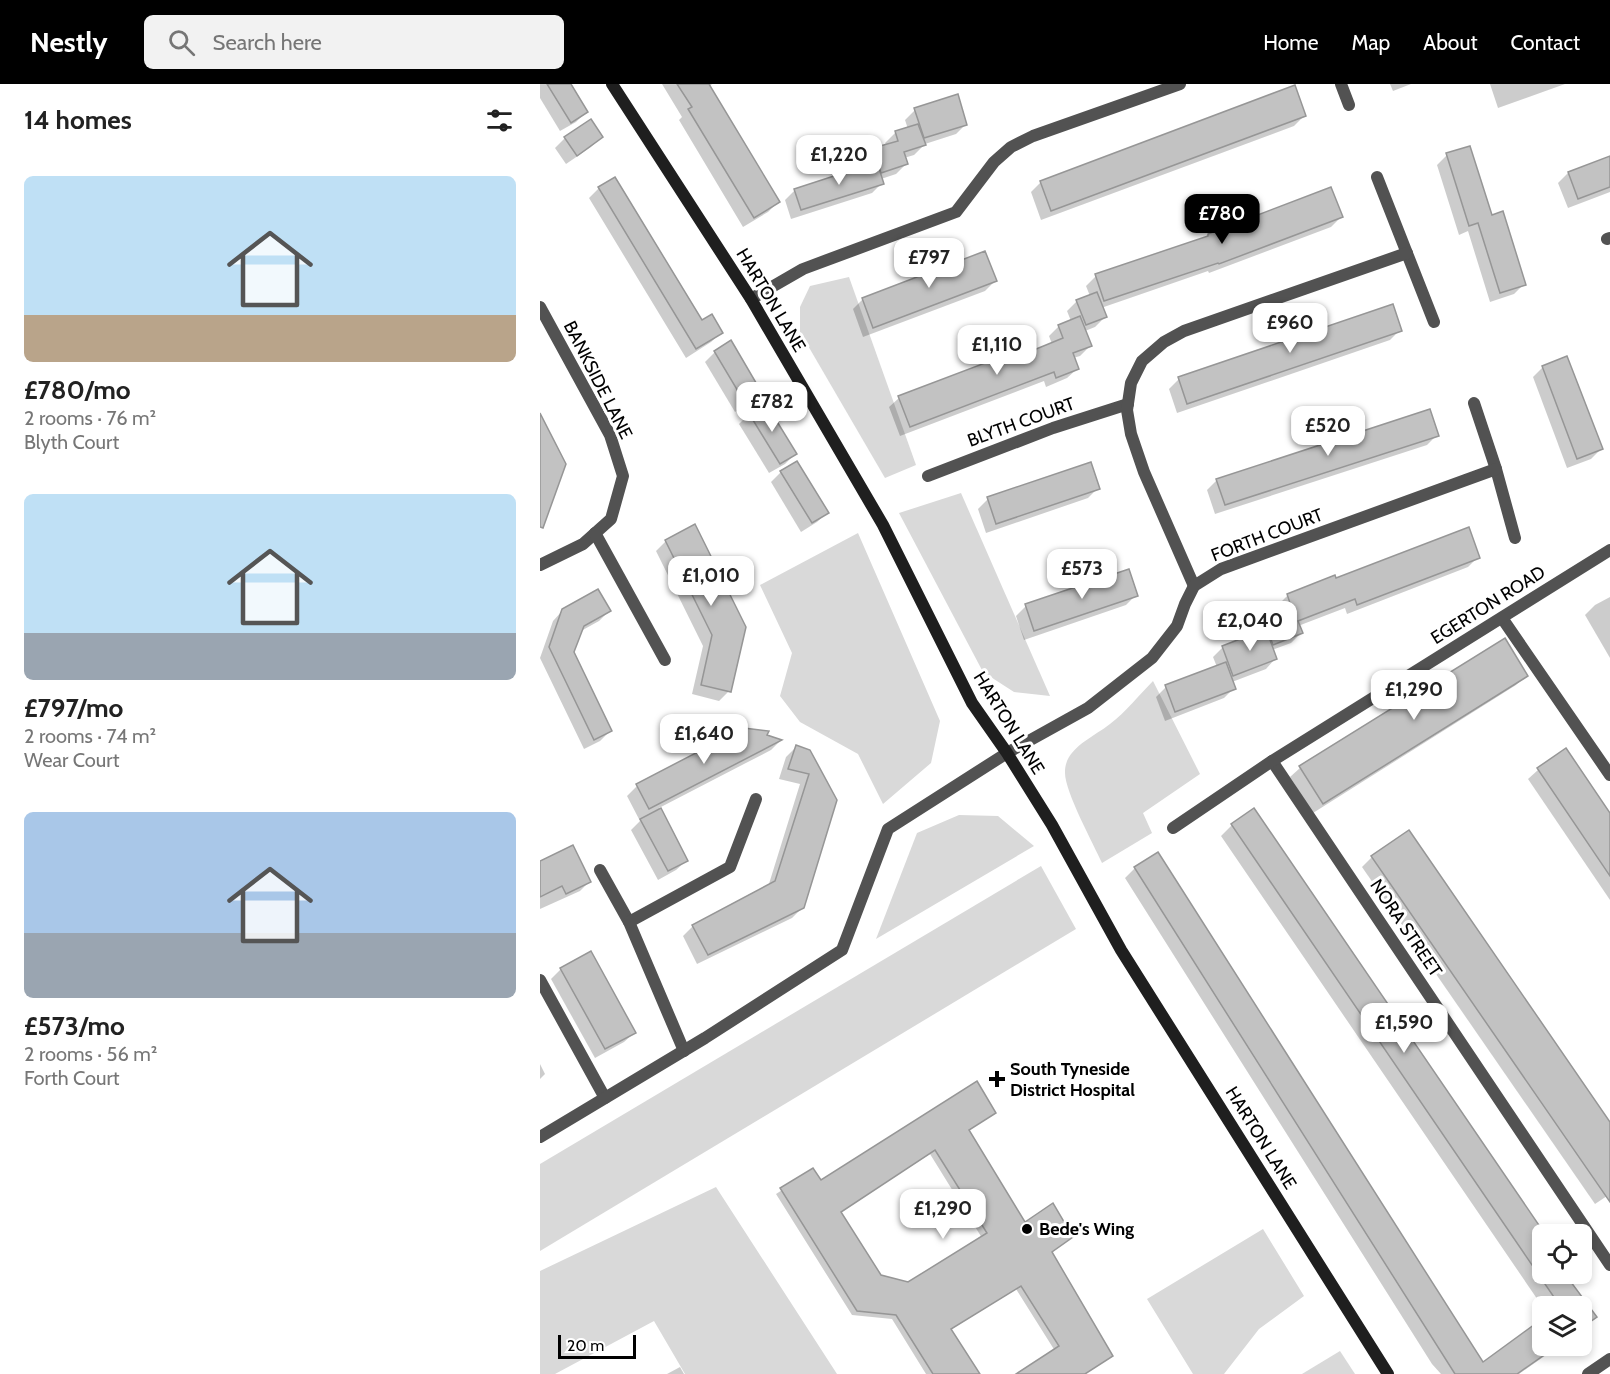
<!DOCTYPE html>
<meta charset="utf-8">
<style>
:root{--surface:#fff;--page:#f2f2f2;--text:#222;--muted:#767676;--accent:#000}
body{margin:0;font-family:Cabin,sans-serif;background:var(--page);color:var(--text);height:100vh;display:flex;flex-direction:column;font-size:22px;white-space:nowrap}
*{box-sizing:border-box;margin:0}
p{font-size:20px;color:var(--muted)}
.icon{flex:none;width:33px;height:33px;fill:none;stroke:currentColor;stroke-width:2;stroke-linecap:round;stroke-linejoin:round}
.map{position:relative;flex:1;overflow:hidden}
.panel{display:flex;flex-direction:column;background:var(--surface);width:540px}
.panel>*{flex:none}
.buttons{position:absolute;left:992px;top:1140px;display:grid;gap:12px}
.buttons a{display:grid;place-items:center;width:60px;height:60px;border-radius:9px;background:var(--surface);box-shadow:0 3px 9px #0003;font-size:30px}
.scale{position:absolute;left:18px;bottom:15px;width:78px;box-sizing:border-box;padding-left:6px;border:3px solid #000;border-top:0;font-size:16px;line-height:21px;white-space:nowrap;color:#000;-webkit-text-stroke:4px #fff;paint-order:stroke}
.price{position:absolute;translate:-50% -51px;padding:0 14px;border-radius:12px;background:#fff;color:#222;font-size:20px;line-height:39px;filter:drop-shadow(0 2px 3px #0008)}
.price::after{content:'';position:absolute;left:50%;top:36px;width:18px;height:14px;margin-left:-9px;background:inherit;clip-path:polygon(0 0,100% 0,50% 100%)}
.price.current{background:var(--accent);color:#fff}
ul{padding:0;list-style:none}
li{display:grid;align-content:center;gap:12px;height:318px;padding:0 24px}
li span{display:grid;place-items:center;height:186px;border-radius:9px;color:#555}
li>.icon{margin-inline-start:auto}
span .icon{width:108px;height:108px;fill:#fffc;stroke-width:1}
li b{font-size:26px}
h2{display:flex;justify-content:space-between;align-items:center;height:72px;padding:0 24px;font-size:26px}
header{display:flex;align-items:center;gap:36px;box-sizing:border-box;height:84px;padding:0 30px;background:var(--accent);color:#fff}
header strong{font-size:28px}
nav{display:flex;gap:33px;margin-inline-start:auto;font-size:21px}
.search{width:420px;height:54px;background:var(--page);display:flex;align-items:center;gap:15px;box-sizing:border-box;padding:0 21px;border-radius:9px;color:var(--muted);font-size:22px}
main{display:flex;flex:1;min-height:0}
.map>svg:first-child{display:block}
.green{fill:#d9d9d9}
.shadow{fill:#0003;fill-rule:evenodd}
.building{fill:#c2c2c2;stroke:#969696;stroke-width:1.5;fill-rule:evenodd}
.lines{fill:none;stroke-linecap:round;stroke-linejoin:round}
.street{stroke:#525252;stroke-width:12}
.secondary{stroke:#1f1f1f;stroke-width:12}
.poi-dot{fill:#000;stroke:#fff;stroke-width:2}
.labels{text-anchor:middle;stroke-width:6;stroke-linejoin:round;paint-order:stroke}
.street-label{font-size:18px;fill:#000;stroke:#fff}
.poi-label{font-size:18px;font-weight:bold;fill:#000;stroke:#fff;text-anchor:start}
</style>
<header>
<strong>Nestly</strong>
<div class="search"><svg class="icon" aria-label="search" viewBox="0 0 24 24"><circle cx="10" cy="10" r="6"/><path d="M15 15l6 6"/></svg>Search here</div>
<nav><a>Home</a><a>Map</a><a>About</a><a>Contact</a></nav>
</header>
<main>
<section class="panel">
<h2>14 homes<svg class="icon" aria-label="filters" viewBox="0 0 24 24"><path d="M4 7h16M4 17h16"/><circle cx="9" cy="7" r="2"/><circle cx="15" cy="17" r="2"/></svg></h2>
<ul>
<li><span style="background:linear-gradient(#bfe0f5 75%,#b9a48a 0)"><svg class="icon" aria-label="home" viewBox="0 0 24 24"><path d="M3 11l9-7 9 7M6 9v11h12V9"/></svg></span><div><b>£780/mo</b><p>2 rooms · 76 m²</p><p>Blyth Court</p></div></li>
<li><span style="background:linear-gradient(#bfe0f5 75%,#9aa5b1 0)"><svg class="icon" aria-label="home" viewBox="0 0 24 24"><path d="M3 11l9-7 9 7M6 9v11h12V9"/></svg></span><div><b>£797/mo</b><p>2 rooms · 74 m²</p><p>Wear Court</p></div></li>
<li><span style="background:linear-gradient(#a9c7e8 65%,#9aa5b1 0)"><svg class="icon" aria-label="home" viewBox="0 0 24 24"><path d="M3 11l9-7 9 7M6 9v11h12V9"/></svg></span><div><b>£573/mo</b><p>2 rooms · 56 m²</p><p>Forth Court</p></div></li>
</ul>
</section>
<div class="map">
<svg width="1070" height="1290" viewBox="0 0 1070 1290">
<rect width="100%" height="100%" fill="#fff"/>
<!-- green -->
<g class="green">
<path d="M 309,193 L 376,381 L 345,394 L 260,248 L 260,223 L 270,202 Z"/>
<path d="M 421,409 L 510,612 L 474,608 L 443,588 L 359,429 Z"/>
<path d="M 318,449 L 400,637 L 391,679 L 343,720 L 318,670 L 260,638 L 240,612 L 252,569 L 220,501 Z"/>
<path d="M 613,597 L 660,690 L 603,729 L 612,749 L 562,779 C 554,761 525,708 525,689 C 524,664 554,653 570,640 C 586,628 599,611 613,597 Z"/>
<path d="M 419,731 L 458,732 L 494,762 L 336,855 L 377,749 Z"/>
<path d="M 501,782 L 536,845 L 0,1167 L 0,1080 Z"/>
<path d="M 176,1103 L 297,1290 L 145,1290 L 114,1237 L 15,1290 L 0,1290 L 0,1187 Z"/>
<path d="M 723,1145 L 764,1212 L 719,1245 L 684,1290 L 653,1290 L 607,1215 Z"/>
<path d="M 800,1267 L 815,1290 L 762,1290 Z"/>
</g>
<!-- shadow -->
<g class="shadow">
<path d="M 0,0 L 29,0 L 46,28 L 36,38 L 20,47 L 0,14 Z"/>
<path d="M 122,0 L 172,0 L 169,3 L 238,118 L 228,128 L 203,143 L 139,36 L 142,33 Z"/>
<path d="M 850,0 L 871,0 L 853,7 Z"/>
<path d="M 950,0 L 1025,0 L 958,24 Z"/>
<path d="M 417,12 L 426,40 L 416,50 L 385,60 L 374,71 L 364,74 L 366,80 L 356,90 L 341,95 L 342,99 L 332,109 L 251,135 L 245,116 L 255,106 L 326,83 L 324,76 L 334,66 L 347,62 L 345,59 L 355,49 L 368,45 L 365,36 L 375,26 Z"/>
<path d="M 764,32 L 754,42 L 501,136 L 491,108 L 501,98 Z"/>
<path d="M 61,53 L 51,63 L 26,80 L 15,64 L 25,54 Z"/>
<path d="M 907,71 L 951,133 L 984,200 L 974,210 L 950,218 L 928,147 L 919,151 L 897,81 Z"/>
<path d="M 1070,74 L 1070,108 L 1028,124 L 1018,99 L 1028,89 Z"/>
<path d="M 59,104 L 161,238 L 181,249 L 171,258 L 146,274 L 49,114 Z"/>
<path d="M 801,133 L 791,143 L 669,189 L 668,187 L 561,224 L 565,233 L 555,243 L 545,247 L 550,262 L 540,272 L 533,274 L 537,285 L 527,294 L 506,303 L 504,297 L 360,352 L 349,323 L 359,314 L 512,260 L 509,252 L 519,242 L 531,237 L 527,227 L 537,217 L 550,212 L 546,202 L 556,192 L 664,155 L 668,151 Z"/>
<path d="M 455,197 L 445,207 L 323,253 L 313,225 L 323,215 Z"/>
<path d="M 860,246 L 850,256 L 637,329 L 629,305 L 639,295 Z"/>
<path d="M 175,268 L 221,308 L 211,318 L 195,328 L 165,278 Z"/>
<path d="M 1003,283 L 1061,365 L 1051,375 L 1027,384 L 993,293 Z"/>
<path d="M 225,320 L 255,370 L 245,380 L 229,389 L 199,340 L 209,330 Z"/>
<path d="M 897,351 L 887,361 L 675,430 L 667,406 L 677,396 Z"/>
<path d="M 241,388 L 287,429 L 277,438 L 261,448 L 231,398 Z"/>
<path d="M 558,404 L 548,414 L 446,449 L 438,425 L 448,415 Z"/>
<path d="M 154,442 L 189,607 L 179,617 L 152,610 L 163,562 L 116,467 L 126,457 Z"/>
<path d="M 938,473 L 928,483 L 807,530 L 805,524 L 758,542 L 761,549 L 751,559 L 732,566 L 735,575 L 726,585 L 692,598 L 694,604 L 684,614 L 625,637 L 616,613 L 626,603 L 677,583 L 673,573 L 683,563 L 716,551 L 713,542 L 723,532 L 739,524 L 738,521 L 748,511 L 795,496 Z"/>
<path d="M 588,487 L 596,511 L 586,521 L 484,556 L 476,532 L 486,522 Z"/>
<path d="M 1070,513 L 1070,574 L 1045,531 L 1055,521 Z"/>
<path d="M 23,526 L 69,527 L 59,537 L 41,547 L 33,569 L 70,647 L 60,657 L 44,665 L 0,574 L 13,537 Z"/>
<path d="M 986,591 L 976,601 L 773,729 L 750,693 L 760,684 Z"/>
<path d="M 225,652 L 240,657 L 231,666 L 119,724 L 146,777 L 136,786 L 118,796 L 91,746 L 100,737 L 87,712 L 97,702 Z"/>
<path d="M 256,663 L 296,716 L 262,824 L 252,834 L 157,880 L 143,852 L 153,842 L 228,803 L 260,700 L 239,695 L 246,673 Z"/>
<path d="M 1026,666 L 1070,731 L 1070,816 L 988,695 L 998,686 Z"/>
<path d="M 714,726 L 1003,1150 L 1002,1190 L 1023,1190 L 1055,1233 L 1041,1245 L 1041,1222 L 1002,1222 L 681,752 L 692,741 Z"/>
<path d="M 832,773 L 1070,1110 L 1055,1120 L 822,783 Z"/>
<path d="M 0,779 L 50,797 L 40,807 L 0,825 Z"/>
<path d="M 595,784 L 942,1280 L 1002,1237 L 1002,1262 L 1019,1262 L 979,1290 L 901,1290 L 892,1280 L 585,794 Z"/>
<path d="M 21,885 L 94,949 L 84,958 L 55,974 L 11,895 Z"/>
<path d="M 0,980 L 5,990 L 0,995 Z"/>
<path d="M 454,1029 L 428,1047 L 485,1140 L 510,1169 L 571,1272 L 545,1290 L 479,1290 L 515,1267 L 476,1205 L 410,1246 L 438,1290 L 386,1290 L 352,1235 L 312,1231 L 236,1110 L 273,1086 L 281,1098 ZM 390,1070 L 442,1154 L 369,1200 L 340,1193 L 299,1128 Z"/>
<path d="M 140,1283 L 144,1290 L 127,1290 Z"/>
</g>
<!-- building -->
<g class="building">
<path d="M 7,0 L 31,0 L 48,28 L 31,39 Z"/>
<path d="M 137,0 L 169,0 L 240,118 L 214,134 L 148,25 L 152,23 Z"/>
<path d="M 755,1 L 766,32 L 511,127 L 500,97 Z"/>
<path d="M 418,10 L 427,41 L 384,54 L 374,24 Z"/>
<path d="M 51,35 L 63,53 L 37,72 L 24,53 Z"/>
<path d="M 378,40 L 386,61 L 364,68 L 368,80 L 341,89 L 333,64 L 358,57 L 355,47 Z"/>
<path d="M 930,62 L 952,131 L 963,127 L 986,201 L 960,209 L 938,139 L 929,142 L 906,69 Z"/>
<path d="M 1070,72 L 1070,103 L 1038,115 L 1028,88 Z"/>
<path d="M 337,78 L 344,100 L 261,126 L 254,105 Z"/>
<path d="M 75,93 L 162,236 L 172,230 L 183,249 L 156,265 L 58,103 Z"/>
<path d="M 791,103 L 803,133 L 679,180 L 678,179 L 564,217 L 555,190 L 668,152 L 668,150 Z"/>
<path d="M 445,167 L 457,197 L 333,244 L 322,214 Z"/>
<path d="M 557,208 L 567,233 L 546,241 L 536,216 Z"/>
<path d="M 853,220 L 862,247 L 647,320 L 638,293 Z"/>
<path d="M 540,232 L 552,262 L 533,269 L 539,285 L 516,294 L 514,288 L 370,343 L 358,312 L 482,265 L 484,270 L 523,254 L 518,241 Z"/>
<path d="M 191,256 L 222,309 L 205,319 L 174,267 Z"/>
<path d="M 1027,272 L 1063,365 L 1037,375 L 1002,282 Z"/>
<path d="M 225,318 L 257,370 L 240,380 L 208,328 Z"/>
<path d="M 890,325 L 899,352 L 685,421 L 676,395 Z"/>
<path d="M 0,329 L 26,380 L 3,444 L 0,443 Z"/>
<path d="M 257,377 L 289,429 L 272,439 L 240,387 Z"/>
<path d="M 551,378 L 560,405 L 456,440 L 447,413 Z"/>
<path d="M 155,440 L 206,543 L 191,608 L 161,601 L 172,551 L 125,456 Z"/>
<path d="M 929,443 L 940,474 L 817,521 L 815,515 L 758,537 L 763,549 L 733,561 L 722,531 L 750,519 L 747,510 L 795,491 L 796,494 Z"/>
<path d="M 589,485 L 598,512 L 494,547 L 485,520 Z"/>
<path d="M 58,505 L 71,527 L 44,542 L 34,568 L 72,647 L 54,656 L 9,563 L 22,525 Z"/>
<path d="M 726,545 L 737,575 L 693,592 L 682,562 Z"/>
<path d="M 965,554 L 988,592 L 783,720 L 759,682 Z"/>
<path d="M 686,578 L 696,605 L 635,628 L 625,601 Z"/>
<path d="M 204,644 L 229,647 L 227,651 L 242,656 L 109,725 L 96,700 Z"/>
<path d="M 256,661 L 270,666 L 297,716 L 264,824 L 168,871 L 152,841 L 235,797 L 269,690 L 248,685 Z"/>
<path d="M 1026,664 L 1070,729 L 1070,792 L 997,684 Z"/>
<path d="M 121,724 L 148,777 L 128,787 L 100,735 Z"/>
<path d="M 714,724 L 1005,1150 L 1002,1150 L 1002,1190 L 1025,1190 L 1057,1233 L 1041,1244 L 1041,1222 L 1020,1222 L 691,740 Z"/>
<path d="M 869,746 L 1070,1038 L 1070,1118 L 831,772 Z"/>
<path d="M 33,761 L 51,798 L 26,810 L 22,802 L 0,813 L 0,777 Z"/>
<path d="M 618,768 L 943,1278 L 1002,1235 L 1002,1262 L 1017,1262 L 977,1290 L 915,1290 L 594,783 Z"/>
<path d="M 51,867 L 96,949 L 65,965 L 20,884 Z"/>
<path d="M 437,997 L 456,1029 L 429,1046 L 485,1138 L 513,1119 L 533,1153 L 512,1168 L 573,1272 L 545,1290 L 476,1290 L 519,1262 L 481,1202 L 411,1245 L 440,1290 L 393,1290 L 356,1231 L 317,1227 L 240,1104 L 273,1084 L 281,1096 ZM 395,1066 L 447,1149 L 368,1198 L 341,1191 L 301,1128 Z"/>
</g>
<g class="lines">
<!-- street -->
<g class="street">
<path d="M 801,0 L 809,21"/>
<path d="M 837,93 L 894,238"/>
<path d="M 1067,155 L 1070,154"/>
<path d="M 211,215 L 263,185 L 416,128 L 454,78 L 471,63 L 493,52 L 640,0"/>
<path d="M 0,223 L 70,351 L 83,392 L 71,435 L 43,460 L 0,481"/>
<path d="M 934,319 L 956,385 L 975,454"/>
<path d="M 388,392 L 513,344 L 588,320"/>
<path d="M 55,449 L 125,576"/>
<path d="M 654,502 L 604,388 L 591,350 L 587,326 L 591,299 L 602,277 L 624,258 L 644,247 L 867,169"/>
<path d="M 962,534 L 1070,691"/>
<path d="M 732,677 L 1070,1181"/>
<path d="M 633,744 L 732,677 L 1070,466"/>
<path d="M 60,786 L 89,838 L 144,967"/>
<path d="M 89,838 L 190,783 L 216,715"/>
<path d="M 0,896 L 65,1014"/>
<path d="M 0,1053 L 165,954 L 302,866 L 348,745 L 467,669 L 548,624 L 612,574 L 637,542 L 645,520 L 654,502 L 681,485 L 956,385"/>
<path d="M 1048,1290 L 1070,1275"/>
</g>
<!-- secondary -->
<path class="secondary" d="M 72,0 L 211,215 L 343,441 L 432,619 L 467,669 L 512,741 L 581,866 L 848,1290"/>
</g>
<!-- markers -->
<g class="poi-dot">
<path d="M454 986h6v6h6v6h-6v6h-6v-6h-6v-6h6z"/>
<circle cx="487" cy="1145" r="6"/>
</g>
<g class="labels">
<!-- street labels -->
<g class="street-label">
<text transform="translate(231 216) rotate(59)" y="6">HARTON LANE</text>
<text transform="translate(58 296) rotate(63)" y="6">BANKSIDE LANE</text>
<text transform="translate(481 338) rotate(-20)" y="6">BLYTH COURT</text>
<text transform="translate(727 451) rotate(-21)" y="6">FORTH COURT</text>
<text transform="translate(948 521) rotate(-32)" y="6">EGERTON ROAD</text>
<text transform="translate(469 639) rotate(58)" y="6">HARTON LANE</text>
<text transform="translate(866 844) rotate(56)" y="6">NORA STREET</text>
<text transform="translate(721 1054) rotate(58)" y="6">HARTON LANE</text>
</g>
<!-- poi labels -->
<g class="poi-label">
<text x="470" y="991">South Tyneside<tspan x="470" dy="21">District Hospital</tspan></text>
<text x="499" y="1151">Bede's Wing</text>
</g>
</g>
</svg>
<div class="buttons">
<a><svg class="icon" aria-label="locate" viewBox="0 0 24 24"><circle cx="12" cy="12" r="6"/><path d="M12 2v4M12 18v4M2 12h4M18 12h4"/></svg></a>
<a><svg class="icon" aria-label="layers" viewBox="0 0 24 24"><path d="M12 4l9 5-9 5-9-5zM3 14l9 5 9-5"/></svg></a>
</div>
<div class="scale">20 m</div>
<b class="price" style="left:299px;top:102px">£1,220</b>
<b class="price current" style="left:682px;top:161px">£780</b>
<b class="price" style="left:389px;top:205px">£797</b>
<b class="price" style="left:750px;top:270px">£960</b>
<b class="price" style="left:457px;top:292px">£1,110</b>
<b class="price" style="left:232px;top:349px">£782</b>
<b class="price" style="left:788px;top:373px">£520</b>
<b class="price" style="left:542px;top:516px">£573</b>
<b class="price" style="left:171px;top:523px">£1,010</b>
<b class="price" style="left:710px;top:568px">£2,040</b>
<b class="price" style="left:874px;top:637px">£1,290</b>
<b class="price" style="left:164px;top:681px">£1,640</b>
<b class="price" style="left:864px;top:970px">£1,590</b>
<b class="price" style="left:403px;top:1156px">£1,290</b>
</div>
</main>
